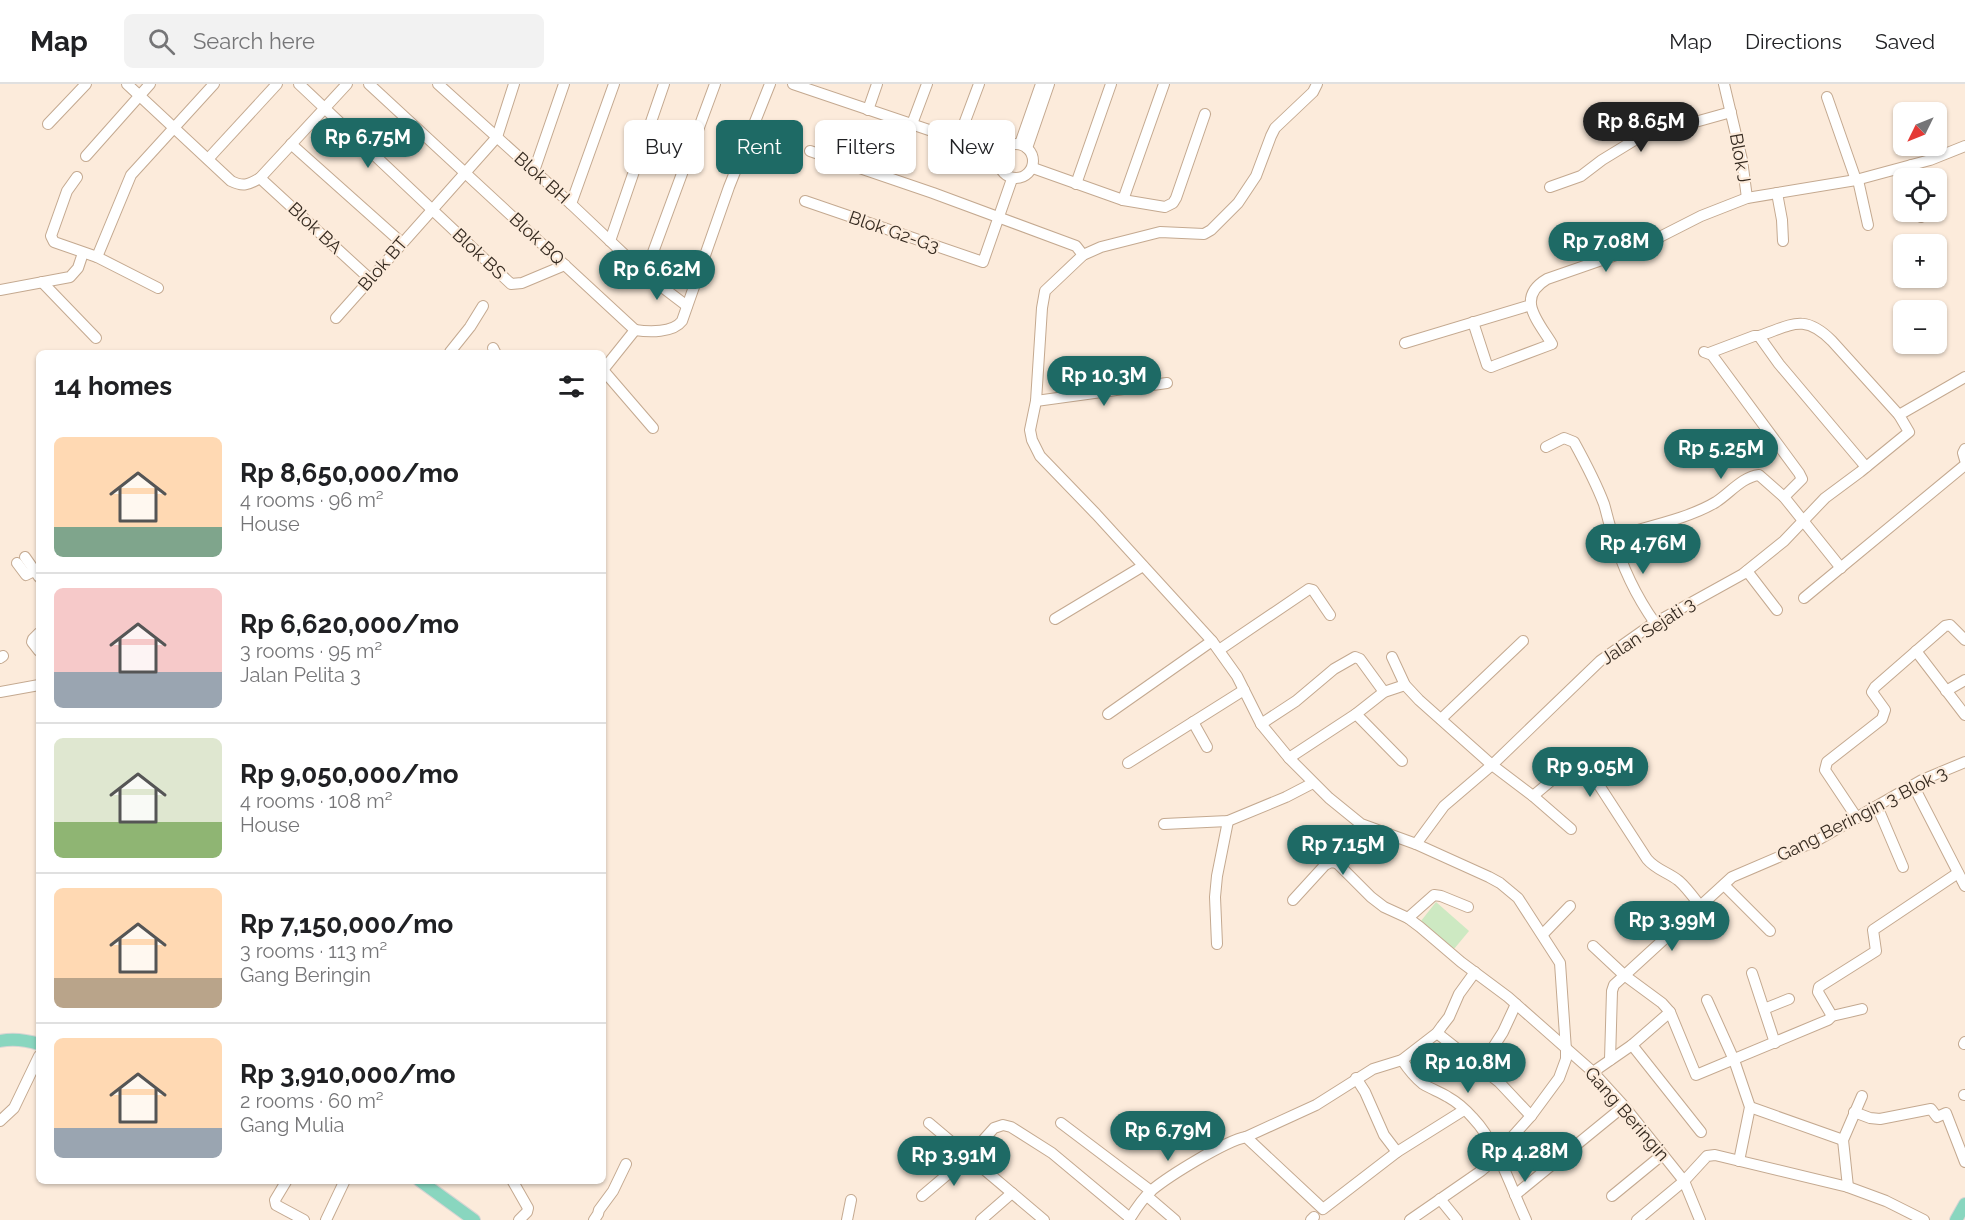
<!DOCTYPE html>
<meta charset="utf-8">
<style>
:root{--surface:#fff;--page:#f2f2f2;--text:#202124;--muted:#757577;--line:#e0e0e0;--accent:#1e6a65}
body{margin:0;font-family:Raleway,sans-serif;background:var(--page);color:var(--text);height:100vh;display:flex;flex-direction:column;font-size:22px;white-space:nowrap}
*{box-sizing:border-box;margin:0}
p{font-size:20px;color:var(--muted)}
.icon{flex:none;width:33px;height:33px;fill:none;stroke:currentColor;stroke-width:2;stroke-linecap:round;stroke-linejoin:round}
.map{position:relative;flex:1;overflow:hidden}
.sheet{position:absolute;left:36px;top:266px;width:570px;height:834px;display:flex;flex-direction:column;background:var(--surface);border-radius:9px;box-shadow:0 2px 4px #0004}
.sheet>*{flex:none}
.guide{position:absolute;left:624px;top:36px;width:570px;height:54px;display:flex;gap:12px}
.needle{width:39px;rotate:227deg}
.tools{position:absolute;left:1893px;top:18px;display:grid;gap:12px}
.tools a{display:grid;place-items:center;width:54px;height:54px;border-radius:9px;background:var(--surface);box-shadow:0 2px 4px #0004;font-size:30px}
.price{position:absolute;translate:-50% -51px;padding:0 14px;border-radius:21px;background:var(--accent);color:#fff;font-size:20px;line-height:39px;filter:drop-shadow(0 2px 3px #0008)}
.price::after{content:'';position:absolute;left:50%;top:36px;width:18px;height:14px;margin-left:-9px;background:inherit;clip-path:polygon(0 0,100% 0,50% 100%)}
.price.active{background:#222;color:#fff}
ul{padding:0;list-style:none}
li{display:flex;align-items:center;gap:18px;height:150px;padding:0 18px}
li+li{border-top:2px solid var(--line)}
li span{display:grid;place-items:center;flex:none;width:168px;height:120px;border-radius:9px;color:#555}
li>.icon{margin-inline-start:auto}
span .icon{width:72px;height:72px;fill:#fffc;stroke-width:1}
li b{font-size:26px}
h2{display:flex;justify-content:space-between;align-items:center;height:72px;padding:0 18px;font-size:26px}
.tag{padding:0 21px;border-radius:9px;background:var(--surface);box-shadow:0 2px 4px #0004;font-size:21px;line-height:54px}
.tag.active{background:var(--accent);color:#fff}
header{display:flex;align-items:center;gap:36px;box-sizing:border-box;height:84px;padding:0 30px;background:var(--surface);border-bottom:2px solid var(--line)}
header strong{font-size:28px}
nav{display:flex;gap:33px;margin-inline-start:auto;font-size:21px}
.search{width:420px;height:54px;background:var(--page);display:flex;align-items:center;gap:15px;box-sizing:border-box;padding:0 21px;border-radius:9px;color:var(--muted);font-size:22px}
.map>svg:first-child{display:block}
.grass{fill:#cde9c2}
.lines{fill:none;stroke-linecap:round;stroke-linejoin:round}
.minor-casing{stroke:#c4a990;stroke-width:12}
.major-casing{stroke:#d7d5d3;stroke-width:14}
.minor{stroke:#fff;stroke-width:10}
.major{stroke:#89d6bf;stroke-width:12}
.labels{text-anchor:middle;stroke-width:4.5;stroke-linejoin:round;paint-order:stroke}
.street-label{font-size:18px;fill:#362b21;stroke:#fcebdb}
</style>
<header>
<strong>Map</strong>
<div class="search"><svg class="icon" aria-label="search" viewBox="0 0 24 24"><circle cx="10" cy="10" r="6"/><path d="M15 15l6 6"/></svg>Search here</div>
<nav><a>Map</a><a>Directions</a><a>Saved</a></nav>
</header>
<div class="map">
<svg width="1965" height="1136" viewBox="0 0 1965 1136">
<rect width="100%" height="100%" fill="#fcebdb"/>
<!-- grass -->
<path class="grass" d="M 1436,818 L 1469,847 L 1454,865 L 1421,837 Z"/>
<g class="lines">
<defs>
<g id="minor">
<path d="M 127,0 L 231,97 C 243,103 248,101 260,94 L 347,0"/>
<path d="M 299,0 L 511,200 L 522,199 L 565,181"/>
<path d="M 369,0 L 635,246"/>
<path d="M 438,0 L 571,120 L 645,190 L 687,222"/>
<path d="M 793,0 L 1000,70"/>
<path d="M 1317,0 L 1313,8 L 1275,44 L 1271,52 L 1256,92 L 1238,119 L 1211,146 L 1204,150 L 1160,148 L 1101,163 L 1083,171 L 1045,207 L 1042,224 L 1036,317 L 1030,346 L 1032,356 L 1040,372 L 1096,430 L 1212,557 L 1237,592 L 1261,640 L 1289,674 L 1329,714 L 1361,740 L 1416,760 L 1489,793 L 1500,799 L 1518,814 L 1560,879 L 1566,966 L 1566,975 L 1559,994 L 1531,1032 L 1504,1062 L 1499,1072 L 1481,1087 L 1410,1136"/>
<path d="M 1724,0 L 1742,76 L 1747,114"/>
<path d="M 1827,13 L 1856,96"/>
<path d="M 868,26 L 877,0"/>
<path d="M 48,40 L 86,0"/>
<path d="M 912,40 L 927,0"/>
<path d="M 958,56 L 979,0"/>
<circle cx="1016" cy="77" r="17"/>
<path d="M 291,60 L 402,159"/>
<path d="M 1020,60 L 1041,0"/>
<path d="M 1027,64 L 1049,0"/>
<path d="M 810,67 L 933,109 L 1076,162 L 1083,171"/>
<path d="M 640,68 L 684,84"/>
<path d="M 86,72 L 150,0"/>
<path d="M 208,75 L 277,0"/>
<path d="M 1911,81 L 1914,94"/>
<path d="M 1033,84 L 1123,116 L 1165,123 L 1173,119 L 1176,114 L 1205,30"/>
<path d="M 534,87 L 564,0"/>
<path d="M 77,93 L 67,107 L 51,152 L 54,158 L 97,173 L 158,204"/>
<path d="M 260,94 L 370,195"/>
<path d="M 1858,96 L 1868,141"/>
<path d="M 1076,100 L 1111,0"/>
<path d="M 1550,103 L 1581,92 L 1602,76 L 1638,54 L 1731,28"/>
<path d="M 1777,109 L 1782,136 L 1783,157"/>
<path d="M 1123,116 L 1164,0"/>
<path d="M 805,117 L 983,178 L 1012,95"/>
<path d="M 571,120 L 614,0"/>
<path d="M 1920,128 L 1921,133"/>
<path d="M 610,157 L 664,0"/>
<path d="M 97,173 L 131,91 L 214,0"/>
<path d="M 645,190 L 715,0"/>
<path d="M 42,198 L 96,254"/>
<path d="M 0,206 L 70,193 L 78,184 L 83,169"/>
<path d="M 336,234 L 497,53 L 514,0"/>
<path d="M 1473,238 L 1487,281 L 1491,283 L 1496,281 L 1552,260 C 1538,237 1515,214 1547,195 L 1642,162 L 1701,132 L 1747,114 L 1856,96 L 1930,76 L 1965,62"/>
<path d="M 635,246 C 649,248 673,249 682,237 L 729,103 L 770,0"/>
<path d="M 1759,252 C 1792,241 1804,229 1832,257 L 1899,331"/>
<path d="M 1405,259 L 1531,221"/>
<path d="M 493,264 L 495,268"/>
<path d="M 450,268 L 470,243 L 483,222"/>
<path d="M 1704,268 L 1712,271 L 1799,389 L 1802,395 L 1784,413"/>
<path d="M 1709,269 L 1754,252 L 1759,252 L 1779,280 L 1866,383"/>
<path d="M 603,286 L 653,344"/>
<path d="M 603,286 L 635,246"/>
<path d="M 1036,317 L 1167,299"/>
<path d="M 1546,363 L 1564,354 L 1574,358 C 1585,378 1596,399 1604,420 C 1607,430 1609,441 1613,451 C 1622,483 1636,512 1655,539"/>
<path d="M 1965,365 L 1963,369 L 1965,376"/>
<path d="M 1613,453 C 1645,443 1688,435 1716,418 C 1730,409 1742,393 1759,391 L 1784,413 L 1841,484"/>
<path d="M 25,473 L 39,493"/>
<path d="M 17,479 L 26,491 L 34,487"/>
<path d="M 1747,487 L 1777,526"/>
<path d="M 1804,514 L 1965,381"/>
<path d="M 1055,535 L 1143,482"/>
<path d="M 39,549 L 33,555 L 32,558 L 39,567"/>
<path d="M 1219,566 L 1309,505 L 1313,506 L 1330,531"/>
<path d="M 1916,567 L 1965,631"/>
<path d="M 1392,573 L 1405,601 L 1419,616 L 1492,681 L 1533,712 L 1571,745"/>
<path d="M 0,574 L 3,572"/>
<path d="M 1946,607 L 1965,596"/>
<path d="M 0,608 L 39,601"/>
<path d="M 1108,630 L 1212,557"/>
<path d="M 1356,630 L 1402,677"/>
<path d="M 1441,635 L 1523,557"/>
<path d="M 1193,638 L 1207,663"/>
<path d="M 1261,640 L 1296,617 L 1334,585 L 1355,573 L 1360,575 L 1384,608"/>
<path d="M 1289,674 L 1356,630 L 1384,608 L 1405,601"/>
<path d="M 1128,679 L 1244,606"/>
<path d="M 1913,701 L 1965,802"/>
<path d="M 1533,712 L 1558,691 L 1582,675 L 1647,775 C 1656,786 1668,788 1679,797 C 1687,804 1694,814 1701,823"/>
<path d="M 1877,722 L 1903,783"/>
<path d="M 1857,734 L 1825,686 L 1827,678 L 1882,635 L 1885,626 L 1872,608 L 1875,603 L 1945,542 L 1950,541 L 1965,556"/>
<path d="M 1164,740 L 1228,737 L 1286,713 L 1313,699"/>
<path d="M 1416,760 L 1444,722 L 1492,681 L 1600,577 L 1651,541 L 1743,490 L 1784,457 L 1825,414 L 1860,388 L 1909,348 L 1899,331 L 1965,293"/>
<path d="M 1337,779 L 1371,813 L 1384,823 L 1408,834 L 1420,843 L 1461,878 L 1508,913 L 1593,988 L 1624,1022 L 1684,1097 L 1707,1072 L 1715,1071 L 1848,1103 L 1886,1117 L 1924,1136"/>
<path d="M 1724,801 L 1770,847"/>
<path d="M 1293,816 L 1325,781 L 1331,778 L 1337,779 L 1371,744"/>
<path d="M 1408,834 L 1434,811 L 1441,812 L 1468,823"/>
<path d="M 1543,850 L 1570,822"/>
<path d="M 1217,860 L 1215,813 L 1217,792 L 1228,737"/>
<path d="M 1593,862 L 1624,891 L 1662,919 L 1670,928 L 1696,991 L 1828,936 L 1832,932 L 1862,925"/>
<path d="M 1752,889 L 1775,959"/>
<path d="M 1707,916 L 1734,976 L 1750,1023 L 1739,1077"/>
<path d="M 1764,925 L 1789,915"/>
<path d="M 1832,932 L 1818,908 L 1819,903 L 1876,867 L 1873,846 L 1958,789"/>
<path d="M 1437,949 L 1499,998 L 1531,1032"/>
<path d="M 1964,960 L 1965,958"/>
<path d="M 1632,961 L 1701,1048"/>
<path d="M 1402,976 C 1408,985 1414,993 1423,1000 C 1431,1005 1440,1008 1448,1013 C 1457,1018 1466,1026 1473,1034 C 1497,1059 1511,1104 1526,1136"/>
<path d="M 1610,976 L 1612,907 L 1614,901 L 1732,793 L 1816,757 L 1922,696 L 1965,678"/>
<path d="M 1480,984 L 1503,948 L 1516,920"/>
<path d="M 1593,988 L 1632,961 L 1670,928"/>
<path d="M 1356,994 L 1365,1008 L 1384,1051 L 1397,1068"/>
<path d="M 1964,1011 L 1965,1011"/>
<path d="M 1750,1023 L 1843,1056"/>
<path d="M 1854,1028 L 1870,1034 L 1880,1035 L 1931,1025 L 1937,1033 L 1946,1029 L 1965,1078"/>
<path d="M 0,1037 L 14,1024 L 39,972"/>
<path d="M 929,1039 L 1044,1136"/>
<path d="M 1061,1039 L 1151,1107"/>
<path d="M 1246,1053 L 1316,1021 L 1373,985 L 1402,976 L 1437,949 L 1442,942 L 1449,933 L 1459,910 L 1475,888"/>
<path d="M 287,1096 L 275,1116 L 276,1121 L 304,1136"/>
<path d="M 512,1096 L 528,1124 L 527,1128 L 519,1136"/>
<path d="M 1848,1103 L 1843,1056 L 1862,1012"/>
<path d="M 1515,1111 L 1624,1022"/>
<path d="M 922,1112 L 968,1073 L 994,1044 L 1003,1041 L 1011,1043 L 1052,1069 L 1130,1134"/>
<path d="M 1147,1112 L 1175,1136"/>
<path d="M 1612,1112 L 1662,1071"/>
<path d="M 1440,1115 L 1457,1136"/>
<path d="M 326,1136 L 345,1096"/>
<path d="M 594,1136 L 598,1130 L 599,1126 L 613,1107 L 626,1080"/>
<path d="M 847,1136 L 851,1116"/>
<path d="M 981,1136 L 1012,1109"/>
<path d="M 1129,1136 C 1135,1126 1143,1114 1152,1106 C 1169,1092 1225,1057 1246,1053 L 1323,1125 L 1397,1068 L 1464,1026"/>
<path d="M 1311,1136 L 1314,1133"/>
<path d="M 1637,1136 L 1684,1097 L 1700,1136"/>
</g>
<g id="major">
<path d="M 0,957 C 14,954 26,956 39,960"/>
<path d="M 419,1096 L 474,1136"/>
<path d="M 1956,1136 L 1965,1120"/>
</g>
</defs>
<!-- minor casing -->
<use href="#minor" class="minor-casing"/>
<!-- major casing -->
<use href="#major" class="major-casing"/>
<!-- minor -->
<use href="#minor" class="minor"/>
<!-- major -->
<use href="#major" class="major"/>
</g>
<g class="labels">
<!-- street labels -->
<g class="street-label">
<text transform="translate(1740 74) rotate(80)" y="6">Blok J</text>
<text transform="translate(542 94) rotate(42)" y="6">Blok BH</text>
<text transform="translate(315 144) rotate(43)" y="6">Blok BA</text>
<text transform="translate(894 148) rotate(19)" y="6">Blok G2-G3</text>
<text transform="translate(537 155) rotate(43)" y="6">Blok BQ</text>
<text transform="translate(479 170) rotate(43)" y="6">Blok BS</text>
<text transform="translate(383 180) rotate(-49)" y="6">Blok BT</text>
<text transform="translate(1648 547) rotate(-33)" y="6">Jalan Sejati 3</text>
<text transform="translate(1862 730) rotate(-27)" y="6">Gang Beringin 3 Blok 3</text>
<text transform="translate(1627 1030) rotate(49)" y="6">Gang Beringin</text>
</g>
</g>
</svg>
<div class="tools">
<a><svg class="needle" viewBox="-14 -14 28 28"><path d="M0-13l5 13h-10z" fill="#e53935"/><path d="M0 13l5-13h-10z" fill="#757577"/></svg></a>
<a><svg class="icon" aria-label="locate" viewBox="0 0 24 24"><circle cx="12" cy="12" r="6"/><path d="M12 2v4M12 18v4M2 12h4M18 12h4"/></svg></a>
<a>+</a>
<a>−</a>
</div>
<b class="price active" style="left:1641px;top:69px">Rp 8.65M</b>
<b class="price" style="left:368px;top:85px">Rp 6.75M</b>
<b class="price" style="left:1606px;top:189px">Rp 7.08M</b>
<b class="price" style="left:657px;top:217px">Rp 6.62M</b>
<b class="price" style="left:1104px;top:323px">Rp 10.3M</b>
<b class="price" style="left:1721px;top:396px">Rp 5.25M</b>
<b class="price" style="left:1643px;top:491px">Rp 4.76M</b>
<b class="price" style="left:1590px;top:714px">Rp 9.05M</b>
<b class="price" style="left:1343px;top:792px">Rp 7.15M</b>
<b class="price" style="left:1672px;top:868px">Rp 3.99M</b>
<b class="price" style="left:1468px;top:1010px">Rp 10.8M</b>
<b class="price" style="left:1168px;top:1078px">Rp 6.79M</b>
<b class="price" style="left:1525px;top:1099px">Rp 4.28M</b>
<b class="price" style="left:954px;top:1103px">Rp 3.91M</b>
<div class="guide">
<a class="tag">Buy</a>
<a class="tag active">Rent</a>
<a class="tag">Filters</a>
<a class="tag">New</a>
</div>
<section class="sheet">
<h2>14 homes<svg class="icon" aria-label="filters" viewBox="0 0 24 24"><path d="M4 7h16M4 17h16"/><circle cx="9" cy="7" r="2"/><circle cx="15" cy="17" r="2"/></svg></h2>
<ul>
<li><span style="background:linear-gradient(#ffd9b3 75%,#7fa58c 0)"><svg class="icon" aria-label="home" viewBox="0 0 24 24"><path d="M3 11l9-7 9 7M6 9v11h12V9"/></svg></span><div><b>Rp 8,650,000/mo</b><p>4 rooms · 96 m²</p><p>House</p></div></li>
<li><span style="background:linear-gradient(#f6c9c9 70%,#9aa5b1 0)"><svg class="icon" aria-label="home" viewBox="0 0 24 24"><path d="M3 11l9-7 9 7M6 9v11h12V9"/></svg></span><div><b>Rp 6,620,000/mo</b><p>3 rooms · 95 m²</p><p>Jalan Pelita 3</p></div></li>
<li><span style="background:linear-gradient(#dfe7d0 70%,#8fb573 0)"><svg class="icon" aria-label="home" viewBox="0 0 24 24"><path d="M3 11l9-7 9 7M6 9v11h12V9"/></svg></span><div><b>Rp 9,050,000/mo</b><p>4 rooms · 108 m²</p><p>House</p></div></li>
<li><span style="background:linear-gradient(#ffd9b3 75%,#b9a48a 0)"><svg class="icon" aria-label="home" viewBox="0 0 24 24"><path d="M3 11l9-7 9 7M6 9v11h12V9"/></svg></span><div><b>Rp 7,150,000/mo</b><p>3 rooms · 113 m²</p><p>Gang Beringin</p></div></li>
<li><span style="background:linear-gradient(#ffd9b3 75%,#9aa5b1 0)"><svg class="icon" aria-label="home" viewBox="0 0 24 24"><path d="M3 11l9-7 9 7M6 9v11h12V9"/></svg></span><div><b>Rp 3,910,000/mo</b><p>2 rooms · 60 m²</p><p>Gang Mulia</p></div></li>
</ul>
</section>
</div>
